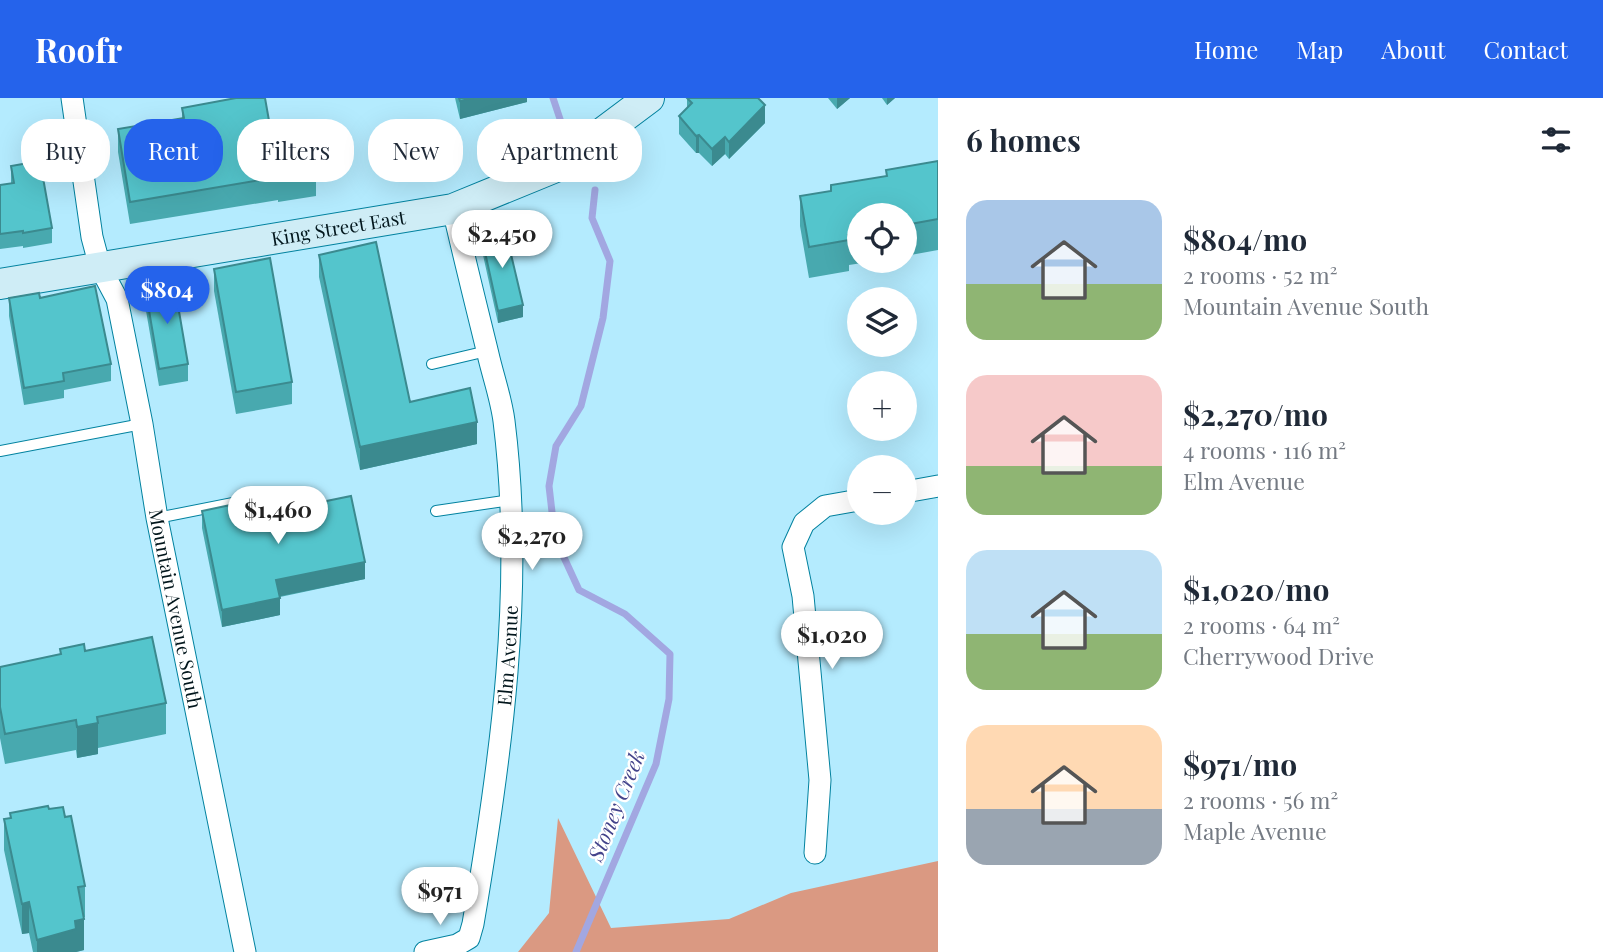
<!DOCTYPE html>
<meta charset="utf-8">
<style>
:root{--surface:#fff;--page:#f6f6f7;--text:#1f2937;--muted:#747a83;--accent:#2563eb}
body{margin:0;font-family:"Playfair Display",serif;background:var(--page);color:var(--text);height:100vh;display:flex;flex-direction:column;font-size:26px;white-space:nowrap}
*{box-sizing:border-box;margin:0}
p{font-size:23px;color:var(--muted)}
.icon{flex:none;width:38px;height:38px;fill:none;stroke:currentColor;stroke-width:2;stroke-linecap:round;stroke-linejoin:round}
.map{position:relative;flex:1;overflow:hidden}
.panel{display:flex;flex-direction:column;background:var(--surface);width:665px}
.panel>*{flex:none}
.guide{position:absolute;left:21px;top:21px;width:665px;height:63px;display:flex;gap:14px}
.tools{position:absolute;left:847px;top:105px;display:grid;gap:14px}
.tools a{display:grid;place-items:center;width:70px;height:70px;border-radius:50%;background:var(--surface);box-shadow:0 7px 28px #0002;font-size:35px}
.price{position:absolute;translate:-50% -60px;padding:0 16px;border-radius:24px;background:#fff;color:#222;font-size:23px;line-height:46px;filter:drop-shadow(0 2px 4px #0008)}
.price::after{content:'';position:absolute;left:50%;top:42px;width:21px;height:16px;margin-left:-10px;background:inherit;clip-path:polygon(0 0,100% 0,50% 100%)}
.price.selected{background:var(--accent);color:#fff}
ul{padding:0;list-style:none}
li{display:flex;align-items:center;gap:21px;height:175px;padding:0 28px}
li span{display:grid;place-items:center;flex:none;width:196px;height:140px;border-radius:21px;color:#555}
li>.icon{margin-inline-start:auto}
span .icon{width:84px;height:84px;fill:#fffc;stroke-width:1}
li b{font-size:30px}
h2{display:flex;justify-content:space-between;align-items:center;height:84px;padding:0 28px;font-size:30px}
.chip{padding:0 24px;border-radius:28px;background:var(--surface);box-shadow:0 7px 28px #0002;font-size:24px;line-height:63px}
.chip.selected{background:var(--accent);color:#fff}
header{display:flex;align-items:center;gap:42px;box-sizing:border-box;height:98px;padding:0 35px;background:var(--accent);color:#fff}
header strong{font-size:33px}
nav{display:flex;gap:38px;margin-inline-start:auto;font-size:24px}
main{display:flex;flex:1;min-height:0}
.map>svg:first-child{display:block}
.forest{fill:#da9982}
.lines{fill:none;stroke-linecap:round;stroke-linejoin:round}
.stream{stroke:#a2a7e1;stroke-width:7}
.service-casing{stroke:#02829f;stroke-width:12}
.minor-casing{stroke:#02829f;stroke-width:23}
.secondary-casing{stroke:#02829f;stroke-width:32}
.service{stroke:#fff;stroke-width:10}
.minor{stroke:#fff;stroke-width:21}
.secondary{stroke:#cfedf6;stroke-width:30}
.wall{fill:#48a9af}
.shaded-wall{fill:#3b8a8f}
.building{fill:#54c5cc;stroke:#3b8a8f;stroke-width:2}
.labels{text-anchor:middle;stroke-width:5;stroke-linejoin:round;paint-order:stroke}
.street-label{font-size:19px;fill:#02161c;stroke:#fff}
.water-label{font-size:21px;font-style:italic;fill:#44448b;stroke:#fff}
</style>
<header>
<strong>Roofr</strong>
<nav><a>Home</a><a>Map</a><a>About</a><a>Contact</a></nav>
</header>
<main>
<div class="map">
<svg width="938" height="854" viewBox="0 0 938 854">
<rect width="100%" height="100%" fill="#b4ebfe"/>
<!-- forest -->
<path class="forest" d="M 558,720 L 611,830 L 729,821 L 791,795 L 938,763 L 938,854 L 518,854 L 549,815 Z"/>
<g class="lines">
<!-- stream -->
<g class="stream">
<path d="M 553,0 L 561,24"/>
<path d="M 576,854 L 656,666 L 669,601 L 670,556 L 625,516 L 579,492 L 555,440 L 549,388 L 556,348 L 581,308 L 603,220 L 610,163 L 592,120 L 595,92"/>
</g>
<defs>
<g id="service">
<path d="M 432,266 L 487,253"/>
<path d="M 0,353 L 142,326"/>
<path d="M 436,413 L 511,402"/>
<path d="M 157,420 L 278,396"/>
</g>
<g id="minor">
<path id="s1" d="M 72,0 L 92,139 L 100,169 L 117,201 L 142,326 L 157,420 L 245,854"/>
<path d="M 905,394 L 938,388"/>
<path d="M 815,755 L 820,682 L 803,498 L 793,449 L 804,425 L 825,408 L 859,402"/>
<path id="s2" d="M 425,854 L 457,847 L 469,840 L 473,826 C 501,661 525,490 504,323 C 501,300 493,278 488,256 C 476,207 464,159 453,111"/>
</g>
<g id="secondary">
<path id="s3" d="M 0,186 L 453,111 L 558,68 L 649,0"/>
</g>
</defs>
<!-- service casing -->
<use href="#service" class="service-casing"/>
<!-- minor casing -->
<use href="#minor" class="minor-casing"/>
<!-- secondary casing -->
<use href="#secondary" class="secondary-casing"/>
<!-- service -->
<use href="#service" class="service"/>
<!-- minor -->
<use href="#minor" class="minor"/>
<!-- secondary -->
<use href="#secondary" class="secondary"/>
</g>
<!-- wall -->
<g class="wall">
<path d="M 455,0 L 527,0 L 527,4 L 460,21 Z"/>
<path d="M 687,0 L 758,0 L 765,25 L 729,61 L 725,56 L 712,68 L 699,55 L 696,55 L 679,36 L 679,18 L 687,11 Z"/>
<path d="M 828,0 L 850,0 L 837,11 Z"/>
<path d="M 882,0 L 895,0 L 887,7 Z"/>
<path d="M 182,10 L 271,34 L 316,75 L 316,98 L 278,104 L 278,102 L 130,126 L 118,54 L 118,31 L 182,20 Z"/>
<path d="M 938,63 L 938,152 L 905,158 L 905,117 L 859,117 L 859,163 L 875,163 L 849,167 L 849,173 L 809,180 L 800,128 L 800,98 L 831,93 L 831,87 L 886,78 L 886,72 Z"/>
<path d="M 11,68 L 52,130 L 52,145 L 23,150 L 23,148 L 0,151 L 0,87 L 11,85 Z"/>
<path d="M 481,136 L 523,219 L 498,225 L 481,148 Z"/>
<path d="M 319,157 L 410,304 L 477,346 L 360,372 L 319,179 Z"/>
<path d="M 214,171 L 292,284 L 292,306 L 236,316 L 214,193 Z"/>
<path d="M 145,189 L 188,266 L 188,283 L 159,288 L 145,207 Z"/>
<path d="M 9,200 L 40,200 L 111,266 L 111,283 L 64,292 L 64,300 L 24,307 L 9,218 Z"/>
<path d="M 202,413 L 263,416 L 365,481 L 280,499 L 280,517 L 222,529 L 202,430 Z"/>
<path d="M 60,551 L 85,553 L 166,605 L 166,636 L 98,650 L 98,656 L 77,660 L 76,652 L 5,666 L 0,640 L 0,569 L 60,557 Z"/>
<path d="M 49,711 L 65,719 L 85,788 L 85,819 L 83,819 L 84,852 L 76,854 L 33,854 L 29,835 L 22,836 L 4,752 L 4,721 L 10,720 L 10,715 Z"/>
</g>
<!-- shaded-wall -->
<g class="shaded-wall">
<path d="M 473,0 L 527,0 L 527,4 L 460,21 L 460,3 Z"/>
<path d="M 837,0 L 850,0 L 837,11 Z"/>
<path d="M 887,0 L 895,0 L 887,7 Z"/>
<path d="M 765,7 L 765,25 L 729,61 L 729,44 Z"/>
<path d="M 699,37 L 699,55 L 696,55 L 696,38 Z"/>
<path d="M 725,39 L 725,56 L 712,68 L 712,51 Z"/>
<path d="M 523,207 L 523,219 L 498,225 L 498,213 Z"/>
<path d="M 477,324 L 477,346 L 360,372 L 360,349 Z"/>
<path d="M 365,464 L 365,481 L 276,499 L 276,482 Z"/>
<path d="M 280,500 L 280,517 L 222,529 L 222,512 Z"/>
<path d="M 98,625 L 98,656 L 77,660 L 77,629 Z"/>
<path d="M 29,804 L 29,835 L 22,836 L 22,806 Z"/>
<path d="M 84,821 L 84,852 L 76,854 L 37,854 L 37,842 L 75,823 Z"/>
</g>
<!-- building -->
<g class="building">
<path d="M 236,0 L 265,0 L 271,34 L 308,27 L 316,75 L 278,82 L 278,79 L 130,104 L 118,31 L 184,20 L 182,10 Z"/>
<path d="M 459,0 L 473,0 L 460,3 Z"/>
<path d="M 687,0 L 758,0 L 765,7 L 729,44 L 725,39 L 712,51 L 699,37 L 696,38 L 679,18 L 692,5 Z"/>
<path d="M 40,63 L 52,130 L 23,135 L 23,133 L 0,136 L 0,87 L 14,85 L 11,68 Z"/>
<path d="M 938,63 L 938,121 L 905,127 L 905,117 L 859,117 L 859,135 L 848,137 L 849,142 L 809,149 L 800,98 L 831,93 L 831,87 L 887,78 L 886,72 Z"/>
<path d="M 505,131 L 523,207 L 498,213 L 481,136 Z"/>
<path d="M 376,144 L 410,304 L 470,290 L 477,324 L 360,349 L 319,157 Z"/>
<path d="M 270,160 L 292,284 L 236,294 L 214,171 Z"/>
<path d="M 174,184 L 188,266 L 159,271 L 145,189 Z"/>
<path d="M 95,188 L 111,266 L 63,275 L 64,283 L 24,290 L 9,200 L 39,195 L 40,200 Z"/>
<path d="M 351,398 L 365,464 L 276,482 L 280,500 L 222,512 L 202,413 L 259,401 L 263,416 Z"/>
<path d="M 152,539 L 166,605 L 97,619 L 98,625 L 77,629 L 76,622 L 5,636 L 0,609 L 0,569 L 61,556 L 60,551 L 84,546 L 85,553 Z"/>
<path d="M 48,708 L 49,711 L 63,709 L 65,719 L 71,718 L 85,788 L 78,789 L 84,821 L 75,823 L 76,831 L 37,842 L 29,804 L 22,806 L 4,721 L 11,720 L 10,715 Z"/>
</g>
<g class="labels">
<!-- street labels -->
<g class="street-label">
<text dy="7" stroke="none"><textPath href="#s3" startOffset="343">King Street East</textPath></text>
<text dy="7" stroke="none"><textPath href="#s1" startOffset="523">Mountain Avenue South</textPath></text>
<text dy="7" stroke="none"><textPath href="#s2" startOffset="332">Elm Avenue</textPath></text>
</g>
<!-- water labels -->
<g class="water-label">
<text transform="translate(617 708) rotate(-68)" y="7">Stoney Creek</text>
</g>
</g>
</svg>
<div class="tools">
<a><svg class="icon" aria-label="locate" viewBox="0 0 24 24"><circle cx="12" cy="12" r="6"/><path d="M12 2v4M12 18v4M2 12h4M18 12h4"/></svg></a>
<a><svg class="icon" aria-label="layers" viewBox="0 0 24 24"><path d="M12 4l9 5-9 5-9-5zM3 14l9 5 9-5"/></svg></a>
<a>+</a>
<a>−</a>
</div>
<b class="price" style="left:502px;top:172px">$2,450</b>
<b class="price selected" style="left:167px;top:228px">$804</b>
<b class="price" style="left:278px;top:448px">$1,460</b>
<b class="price" style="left:532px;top:474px">$2,270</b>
<b class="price" style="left:832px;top:573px">$1,020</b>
<b class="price" style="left:440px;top:829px">$971</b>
<div class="guide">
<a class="chip">Buy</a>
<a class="chip selected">Rent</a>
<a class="chip">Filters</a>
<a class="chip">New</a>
<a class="chip">Apartment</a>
</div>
</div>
<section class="panel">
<h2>6 homes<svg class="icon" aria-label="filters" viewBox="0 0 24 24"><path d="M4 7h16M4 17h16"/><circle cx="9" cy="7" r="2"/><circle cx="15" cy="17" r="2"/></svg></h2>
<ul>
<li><span style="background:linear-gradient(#a9c7e8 60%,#8fb573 0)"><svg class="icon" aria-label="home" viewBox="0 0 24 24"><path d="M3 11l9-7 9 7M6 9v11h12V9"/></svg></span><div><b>$804/mo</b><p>2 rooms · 52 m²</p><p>Mountain Avenue South</p></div></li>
<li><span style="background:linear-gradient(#f6c9c9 65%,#8fb573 0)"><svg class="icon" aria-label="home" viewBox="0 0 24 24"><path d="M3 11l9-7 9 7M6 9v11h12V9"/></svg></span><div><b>$2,270/mo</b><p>4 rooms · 116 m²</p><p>Elm Avenue</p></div></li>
<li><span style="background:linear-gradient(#bfe0f5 60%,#8fb573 0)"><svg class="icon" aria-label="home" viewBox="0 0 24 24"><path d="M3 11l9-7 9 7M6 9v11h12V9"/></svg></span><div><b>$1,020/mo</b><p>2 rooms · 64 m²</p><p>Cherrywood Drive</p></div></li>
<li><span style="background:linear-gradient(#ffd9b3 60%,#9aa5b1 0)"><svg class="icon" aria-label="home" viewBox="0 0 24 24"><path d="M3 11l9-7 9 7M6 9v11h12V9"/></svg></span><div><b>$971/mo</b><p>2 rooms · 56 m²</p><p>Maple Avenue</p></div></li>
</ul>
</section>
</main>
